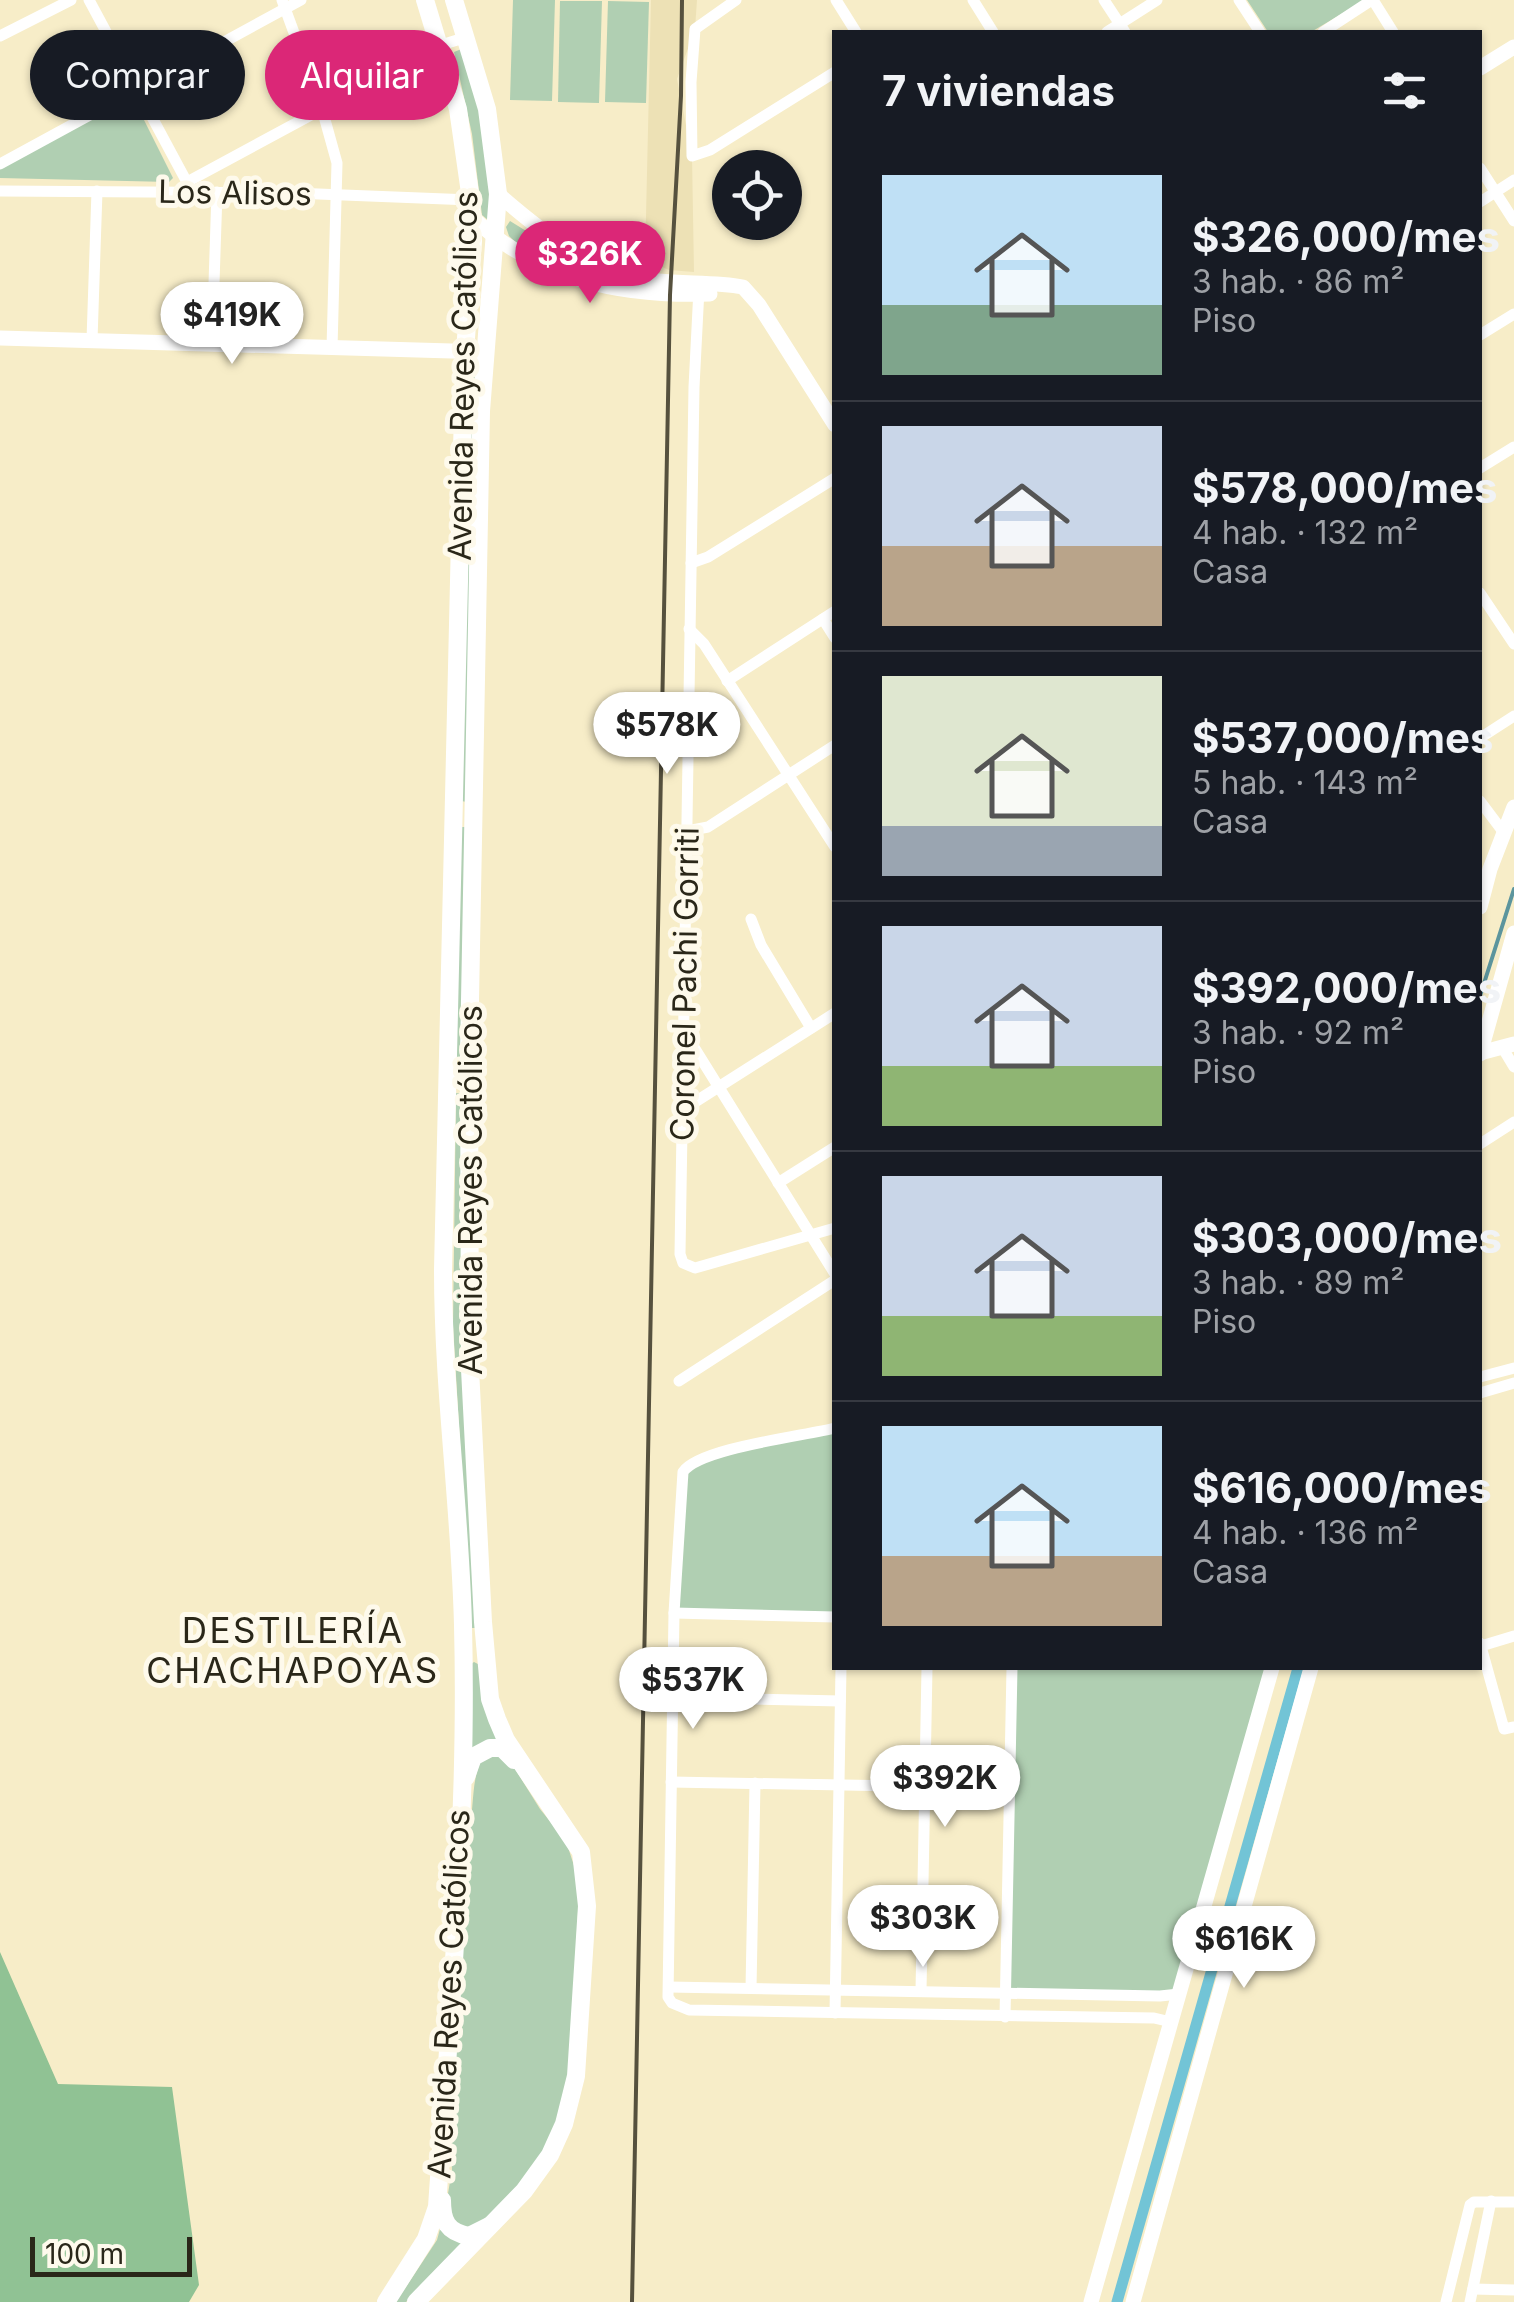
<!DOCTYPE html>
<html lang="es">
<meta charset="utf-8">
<style>
:root{--surface:#171b24;--page:#20242c;--text:#f1f3f6;--muted:#9ea1a6;--line:#363941;--accent:#db2777}
body{margin:0;font-family:Inter,sans-serif;background:var(--page);color:var(--text);height:100vh;display:flex;flex-direction:column;font-size:38px;white-space:nowrap}
*{box-sizing:border-box;margin:0}
p{font-size:32px;color:var(--muted)}
.icon{flex:none;width:55px;height:55px;fill:none;stroke:currentColor;stroke-width:2;stroke-linecap:round;stroke-linejoin:round}
.map{position:relative;flex:1;overflow:hidden}
.drawer{position:absolute;left:832px;top:30px;width:650px;height:1640px;display:flex;flex-direction:column;background:var(--surface);border-radius:0px;box-shadow:0 2px 8px #0004}
.drawer>*{flex:none}
.hud{position:absolute;left:30px;top:30px;width:652px;height:90px;display:flex;gap:20px}
.tools{position:absolute;left:712px;top:150px;display:grid;gap:20px}
.tools a{display:grid;place-items:center;width:90px;height:90px;border-radius:50%;background:var(--surface);box-shadow:0 2px 8px #0004;font-size:50px}
.scale{position:absolute;left:30px;bottom:25px;width:162px;box-sizing:border-box;padding-left:10px;border:5px solid #2a2719;border-top:0;font-size:28px;line-height:35px;white-space:nowrap;color:#2a2719;-webkit-text-stroke:8px #fefaec;paint-order:stroke}
.price{position:absolute;translate:-50% -85px;padding:0 22px;border-radius:35px;background:#fff;color:#222;font-size:32px;line-height:65px;filter:drop-shadow(0 2px 5px #0008)}
.price::after{content:'';position:absolute;left:50%;top:60px;width:30px;height:22px;margin-left:-15px;background:inherit;clip-path:polygon(0 0,100% 0,50% 100%)}
.price.selected{background:var(--accent);color:#fff}
ul{padding:0;list-style:none}
li{display:flex;align-items:center;gap:30px;height:250px;padding:0 50px}
li+li{border-top:2px solid var(--line)}
li span{display:grid;place-items:center;flex:none;width:280px;height:200px;border-radius:0px;color:#555}
li>.icon{margin-inline-start:auto}
span .icon{width:120px;height:120px;fill:#fffc;stroke-width:1}
li b{font-size:42px}
h2{display:flex;justify-content:space-between;align-items:center;height:120px;padding:0 50px;font-size:42px}
.chip{padding:0 35px;border-radius:45px;background:var(--surface);box-shadow:0 2px 8px #0004;font-size:35px;line-height:90px}
.chip.selected{background:var(--accent);color:#fff}
.map>svg:first-child{display:block}
.built{fill:#ede1b5}
.green{fill:#b0cfb2}
.forest{fill:#90c294}
.lines{fill:none;stroke-linecap:round;stroke-linejoin:round}
.stream{stroke:#5c959d;stroke-width:4}
.canal{stroke:#72c4d6;stroke-width:11}
.street{stroke:#fff;stroke-width:11}
.secondary{stroke:#fff;stroke-width:15}
.primary{stroke:#fff;stroke-width:18}
.rail{stroke:#56513e;stroke-width:4}
.labels{text-anchor:middle;stroke-width:10;stroke-linejoin:round;paint-order:stroke}
.street-label{font-size:32px;fill:#2a2719;stroke:#fefaec}
.neighbourhood-label{font-size:35px;letter-spacing:2.5px;fill:#2a2719;stroke:#fefaec}
</style>
<div class="map">
<svg width="1514" height="2302" viewBox="0 0 1514 2302">
<rect width="100%" height="100%" fill="#f7edc8"/>
<!-- built -->
<path class="built" d="M 651,0 L 697,0 L 695,29 L 677,79 L 692,156 L 694,272 L 669,270 L 645,260 Z"/>
<!-- green -->
<g class="green">
<path d="M 513,0 L 555,0 L 552,101 L 510,100 Z"/>
<path d="M 1247,0 L 1365,0 L 1311,32 L 1268,32 Z"/>
<path d="M 560,1 L 602,1 L 599,103 L 558,102 Z"/>
<path d="M 608,1 L 649,2 L 646,103 L 605,102 Z"/>
<path d="M 464,48 L 477,94 L 494,214 L 488,220 L 482,215 L 472,134 L 454,52 Z"/>
<path d="M 133,98 L 173,178 L 169,182 L 0,178 L 0,163 Z"/>
<path d="M 510,221 L 565,255 L 620,283 C 582,274 536,265 509,236 L 506,227 Z"/>
<path d="M 472,364 L 477,364 L 467,802 L 461,801 Z"/>
<path d="M 460,827 L 467,827 L 463,1059 L 456,1058 Z"/>
<path d="M 456,1093 L 464,1094 L 460,1300 L 477,1628 L 471,1628 L 453,1325 Z"/>
<path d="M 835,1427 L 835,1617 L 674,1613 L 687,1466 Z"/>
<path d="M 474,1662 L 480,1665 L 486,1707 L 497,1739 L 472,1749 L 471,1664 Z"/>
<path d="M 1010,1668 L 1268,1668 L 1179,1994 L 1005,1993 Z"/>
<path d="M 484,1754 L 507,1756 L 540,1809 L 566,1841 L 577,1875 L 579,1894 L 569,2073 L 559,2118 L 529,2178 L 478,2229 L 462,2231 L 445,2211 L 452,2170 L 450,2132 L 467,1837 C 476,1809 469,1781 484,1754 Z"/>
<path d="M 440,2229 L 469,2241 L 406,2302 L 396,2302 L 437,2240 Z"/>
</g>
<!-- forest -->
<path class="forest" d="M 0,1952 L 58,2084 L 172,2087 L 199,2285 L 189,2302 L 0,2302 Z"/>
<g class="lines">
<!-- stream -->
<path class="stream" d="M 1480,996 L 1514,889"/>
<!-- canal -->
<path class="canal" d="M 1117,2302 L 1298,1668"/>
<!-- street -->
<g class="street">
<path d="M 89,0 L 189,186"/>
<path d="M 282,0 L 322,109 L 337,163 L 332,348"/>
<path d="M 736,0 L 695,29 L 691,82 L 692,156 L 710,150 L 835,72"/>
<path d="M 836,0 L 856,32"/>
<path d="M 973,0 L 993,32"/>
<path d="M 1104,0 L 1125,32"/>
<path d="M 1239,0 L 1260,32"/>
<path d="M 1373,0 L 1393,32"/>
<path d="M 1107,32 L 1157,0"/>
<path d="M 1323,32 L 1372,0"/>
<path d="M 0,36 L 71,0"/>
<path d="M 0,164 L 301,0"/>
<path d="M 1480,168 L 1514,221"/>
<path d="M 187,182 L 441,45 L 467,37"/>
<path d="M 0,191 L 293,193 L 471,200"/>
<path d="M 1480,202 L 1514,180"/>
<path d="M 699,289 L 694,387 L 680,1254 L 683,1263 L 695,1268 L 835,1228"/>
<path d="M 1480,335 L 1514,314"/>
<path d="M 92,340 L 97,191"/>
<path d="M 212,344 L 217,192"/>
<path d="M 1480,468 L 1514,447"/>
<path d="M 691,563 L 708,557 L 835,478"/>
<path d="M 1480,593 L 1514,644"/>
<path d="M 823,619 L 835,638"/>
<path d="M 689,629 L 704,644 L 835,847"/>
<path d="M 727,681 L 835,611"/>
<path d="M 1480,738 L 1514,716"/>
<path d="M 1480,801 L 1504,833"/>
<path d="M 687,831 L 708,827 L 835,745"/>
<path d="M 751,919 L 761,945 L 811,1028"/>
<path d="M 687,1036 L 835,1274"/>
<path d="M 1502,1047 L 1514,1067"/>
<path d="M 684,1109 L 835,1013"/>
<path d="M 1480,1144 L 1514,1122"/>
<path d="M 778,1183 L 835,1147"/>
<path d="M 1480,1377 L 1514,1368"/>
<path d="M 679,1381 L 835,1280"/>
<path d="M 1480,1393 L 1514,1383"/>
<path d="M 835,1428 C 804,1436 699,1448 683,1472 L 674,1613 L 668,1997 L 672,2003 L 689,2010 L 1154,2018 L 1171,2022"/>
<path d="M 674,1613 L 835,1617"/>
<path d="M 1480,1643 L 1504,1729 L 1514,1727"/>
<path d="M 1481,1646 L 1514,1636"/>
<path d="M 672,1697 L 840,1701"/>
<path d="M 671,1782 L 1009,1788"/>
<path d="M 669,1987 L 1160,1996 L 1179,1994"/>
<path d="M 751,1988 L 755,1783"/>
<path d="M 921,1991 L 927,1668"/>
<path d="M 835,2013 L 841,1668"/>
<path d="M 1005,2017 L 1012,1668"/>
<path d="M 1473,2289 L 1514,2290"/>
<path d="M 1446,2302 L 1470,2205 L 1474,2202 L 1514,2202"/>
<path d="M 1470,2302 L 1491,2201"/>
</g>
<!-- secondary -->
<g class="secondary">
<path d="M 1480,68 L 1514,47"/>
<path d="M 498,194 C 545,235 594,274 658,281 C 686,284 716,282 743,287 L 759,305 L 835,425"/>
<path d="M 472,217 C 538,280 621,297 710,294"/>
<path d="M 0,338 L 486,352"/>
<path d="M 1480,907 L 1490,869 L 1514,807"/>
<path d="M 1480,1053 L 1514,1044"/>
<path d="M 1480,1054 L 1514,933"/>
<path d="M 1091,2302 L 1272,1668"/>
<path d="M 1133,2302 L 1311,1668"/>
</g>
<!-- primary -->
<g class="primary">
<path d="M 466,1777 L 473,1757 L 490,1748 L 502,1748 L 514,1760"/>
<path d="M 442,2200 C 442,2221 447,2232 469,2236 L 489,2226"/>
<path d="M 386,2302 L 426,2239 L 437,2207 C 450,2014 468,1819 463,1625 C 460,1506 443,1389 443,1270 L 464,366 L 473,241 L 471,200 L 458,109 L 425,0"/>
<path d="M 416,2302 L 524,2191 L 550,2155 L 564,2124 L 576,2076 L 587,1906 L 581,1852 L 506,1740 L 497,1719 L 490,1699 L 483,1622 L 470,1369 L 469,1054 L 481,411 L 498,194 L 487,109 L 454,0"/>
</g>
<!-- rail -->
<path class="rail" d="M 632,2302 L 670,295 L 681,96 L 682,0"/>
</g>
<g class="labels">
<!-- street labels -->
<g class="street-label">
<text transform="translate(235 193) rotate(1)" y="11">Los Alisos</text>
<text transform="translate(463 376) rotate(-89)" y="11">Avenida Reyes Católicos</text>
<text transform="translate(685 984) rotate(-89)" y="11">Coronel Pachi Gorriti</text>
<text transform="translate(471 1190) rotate(-90)" y="11">Avenida Reyes Católicos</text>
<text transform="translate(449 1994) rotate(-87)" y="11">Avenida Reyes Católicos</text>
</g>
<!-- neighbourhood labels -->
<g class="neighbourhood-label">
<text x="293" y="1643">DESTILERÍA<tspan x="293" dy="40">CHACHAPOYAS</tspan></text>
</g>
</g>
</svg>
<div class="tools">
<a><svg class="icon" aria-label="locate" viewBox="0 0 24 24"><circle cx="12" cy="12" r="6"/><path d="M12 2v4M12 18v4M2 12h4M18 12h4"/></svg></a>
</div>
<div class="scale">100 m</div>
<b class="price selected" style="left:590px;top:306px">$326K</b>
<b class="price" style="left:232px;top:367px">$419K</b>
<b class="price" style="left:667px;top:777px">$578K</b>
<b class="price" style="left:693px;top:1732px">$537K</b>
<b class="price" style="left:945px;top:1830px">$392K</b>
<b class="price" style="left:923px;top:1970px">$303K</b>
<b class="price" style="left:1244px;top:1991px">$616K</b>
<div class="hud">
<a class="chip">Comprar</a>
<a class="chip selected">Alquilar</a>
</div>
<section class="drawer">
<h2>7 viviendas<svg class="icon" aria-label="filters" viewBox="0 0 24 24"><path d="M4 7h16M4 17h16"/><circle cx="9" cy="7" r="2"/><circle cx="15" cy="17" r="2"/></svg></h2>
<ul>
<li><span style="background:linear-gradient(#bfe0f5 65%,#7fa58c 0)"><svg class="icon" aria-label="home" viewBox="0 0 24 24"><path d="M3 11l9-7 9 7M6 9v11h12V9"/></svg></span><div><b>$326,000/mes</b><p>3 hab. · 86 m²</p><p>Piso</p></div></li>
<li><span style="background:linear-gradient(#c9d6e8 60%,#b9a48a 0)"><svg class="icon" aria-label="home" viewBox="0 0 24 24"><path d="M3 11l9-7 9 7M6 9v11h12V9"/></svg></span><div><b>$578,000/mes</b><p>4 hab. · 132 m²</p><p>Casa</p></div></li>
<li><span style="background:linear-gradient(#dfe7d0 75%,#9aa5b1 0)"><svg class="icon" aria-label="home" viewBox="0 0 24 24"><path d="M3 11l9-7 9 7M6 9v11h12V9"/></svg></span><div><b>$537,000/mes</b><p>5 hab. · 143 m²</p><p>Casa</p></div></li>
<li><span style="background:linear-gradient(#c9d6e8 70%,#8fb573 0)"><svg class="icon" aria-label="home" viewBox="0 0 24 24"><path d="M3 11l9-7 9 7M6 9v11h12V9"/></svg></span><div><b>$392,000/mes</b><p>3 hab. · 92 m²</p><p>Piso</p></div></li>
<li><span style="background:linear-gradient(#c9d6e8 70%,#8fb573 0)"><svg class="icon" aria-label="home" viewBox="0 0 24 24"><path d="M3 11l9-7 9 7M6 9v11h12V9"/></svg></span><div><b>$303,000/mes</b><p>3 hab. · 89 m²</p><p>Piso</p></div></li>
<li><span style="background:linear-gradient(#bfe0f5 65%,#b9a48a 0)"><svg class="icon" aria-label="home" viewBox="0 0 24 24"><path d="M3 11l9-7 9 7M6 9v11h12V9"/></svg></span><div><b>$616,000/mes</b><p>4 hab. · 136 m²</p><p>Casa</p></div></li>
</ul>
</section>
</div>
